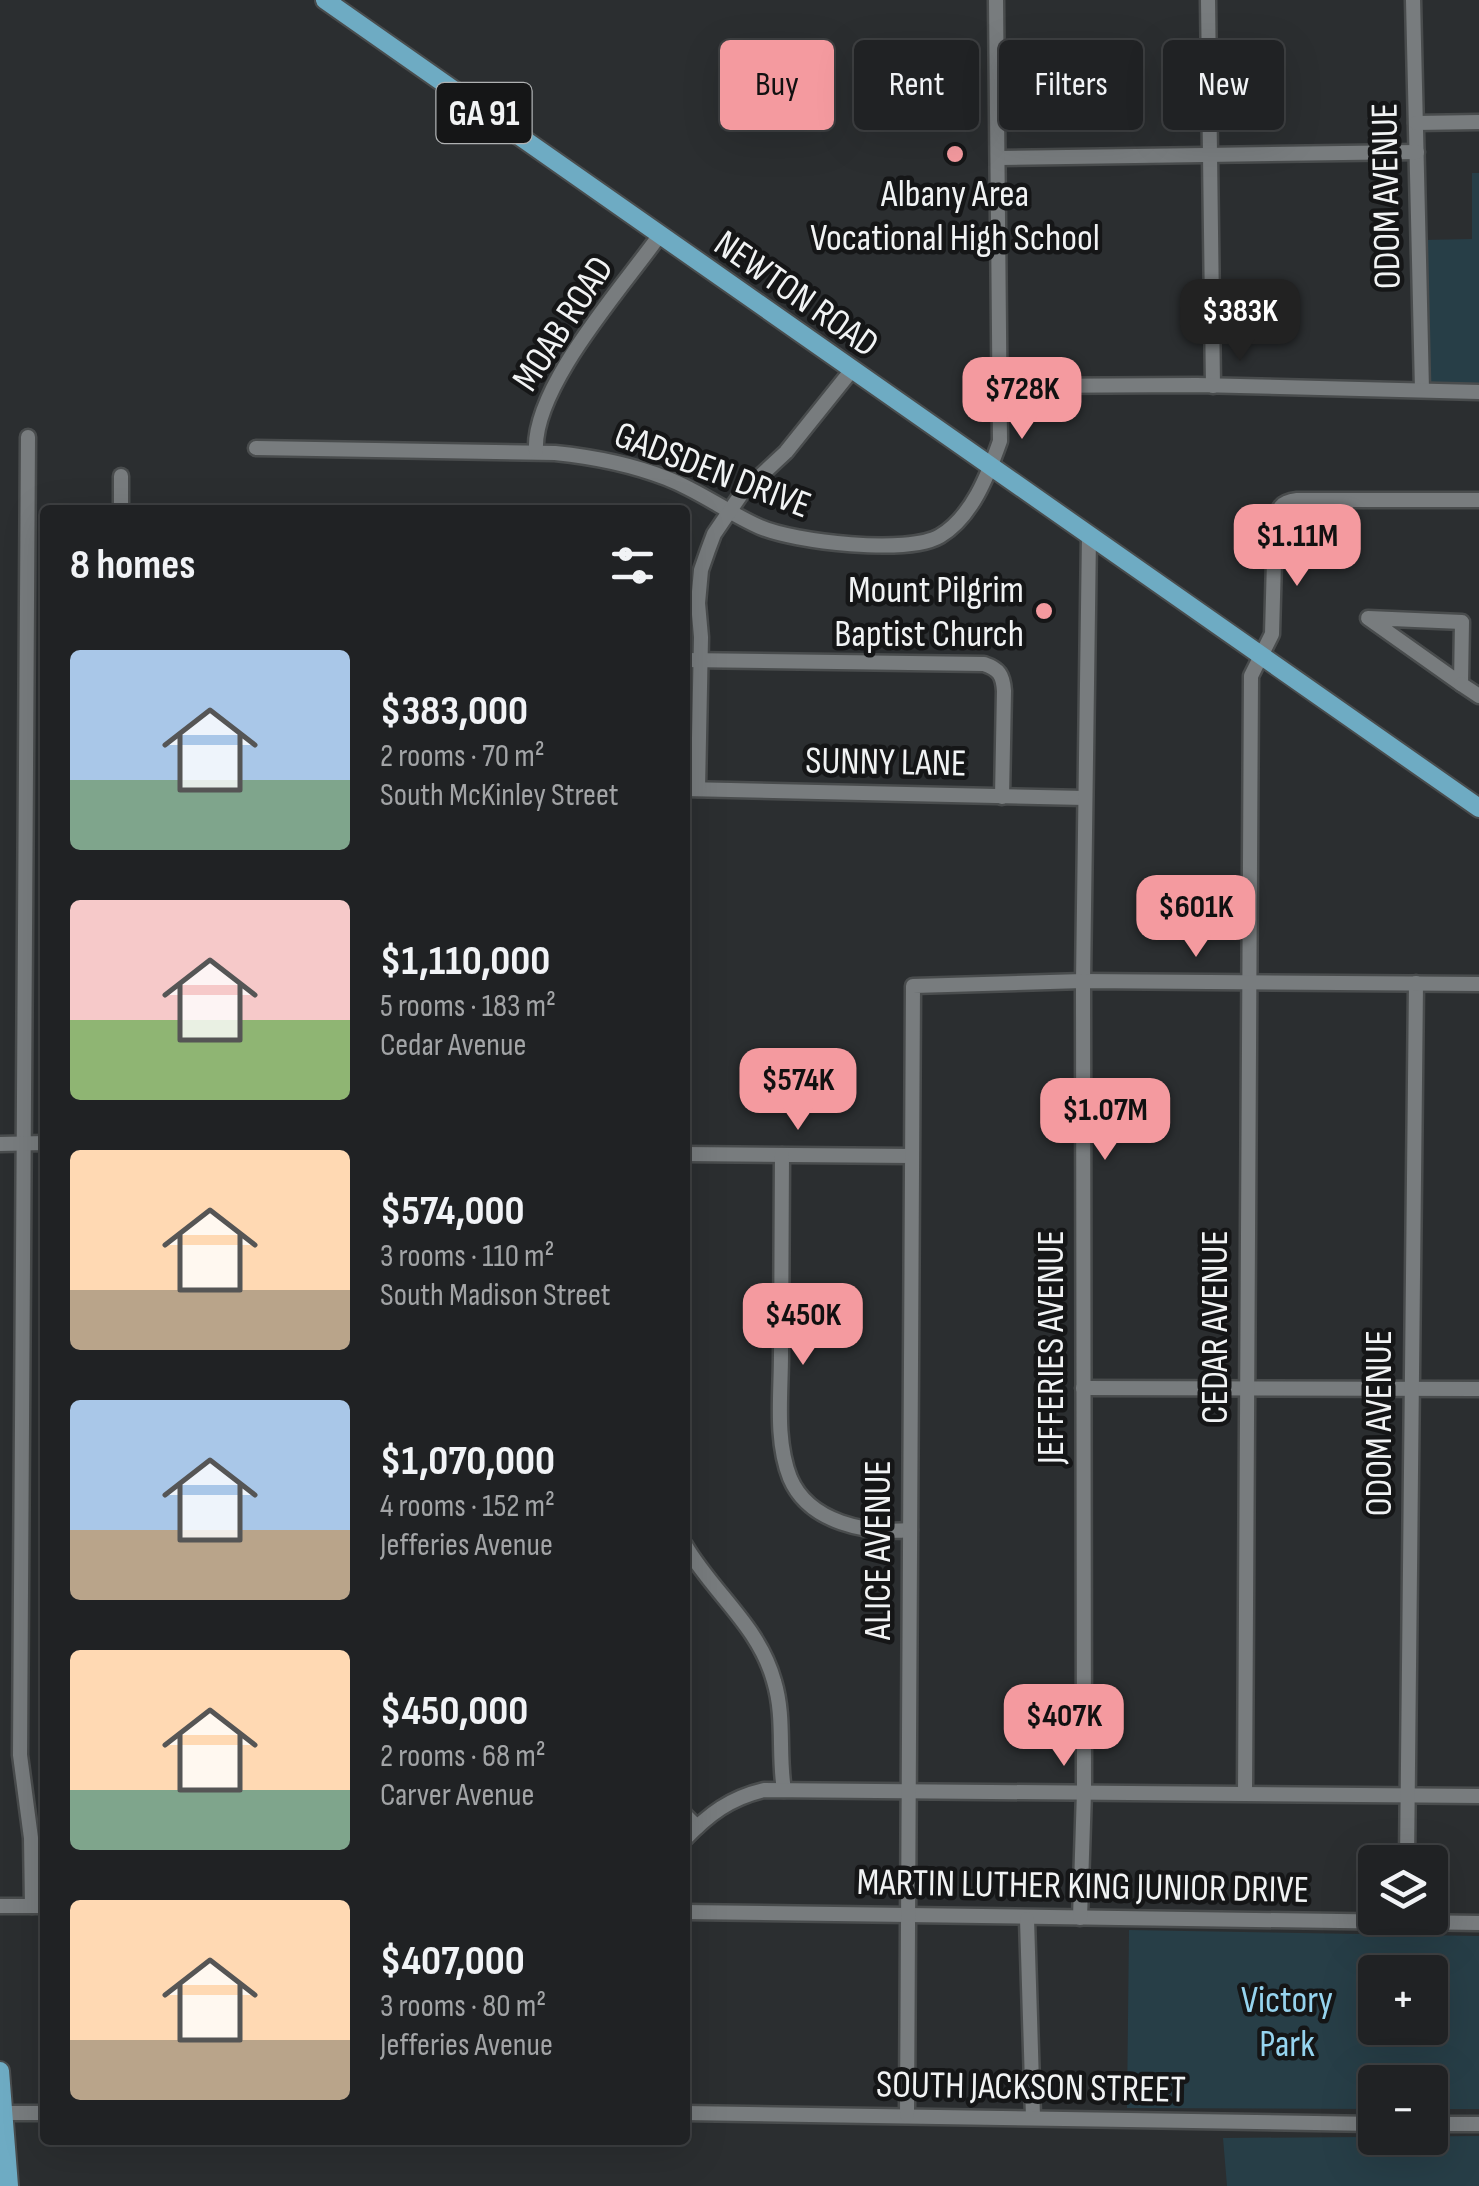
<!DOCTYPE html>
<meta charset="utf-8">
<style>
:root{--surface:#202224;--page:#282a2c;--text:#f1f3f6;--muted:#a2a4a6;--line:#3d3f41;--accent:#f49a9f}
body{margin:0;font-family:"Sofia Sans Condensed",sans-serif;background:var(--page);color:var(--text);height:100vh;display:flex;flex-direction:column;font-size:38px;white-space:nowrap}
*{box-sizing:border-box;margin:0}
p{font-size:32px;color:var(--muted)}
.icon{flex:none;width:55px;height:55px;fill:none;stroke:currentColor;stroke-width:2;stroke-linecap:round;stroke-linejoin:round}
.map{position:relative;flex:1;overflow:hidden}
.drawer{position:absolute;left:40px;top:505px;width:650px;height:1640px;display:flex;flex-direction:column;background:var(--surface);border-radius:10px;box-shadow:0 10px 40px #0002,0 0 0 2px var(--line)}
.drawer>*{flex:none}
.hud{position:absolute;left:720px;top:40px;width:608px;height:90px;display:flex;gap:20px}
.controls{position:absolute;left:1358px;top:1845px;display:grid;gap:20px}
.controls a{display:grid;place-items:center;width:90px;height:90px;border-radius:10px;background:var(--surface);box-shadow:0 10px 40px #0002,0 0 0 2px var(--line);font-size:50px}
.price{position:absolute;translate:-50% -85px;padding:0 22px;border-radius:20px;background:var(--accent);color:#111;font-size:32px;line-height:65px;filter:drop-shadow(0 2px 5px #0008)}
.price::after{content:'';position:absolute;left:50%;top:60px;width:30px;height:22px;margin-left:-15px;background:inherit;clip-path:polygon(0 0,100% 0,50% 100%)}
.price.selected{background:#222;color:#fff}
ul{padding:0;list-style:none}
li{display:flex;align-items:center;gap:30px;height:250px;padding:0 30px}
li span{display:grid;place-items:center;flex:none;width:280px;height:200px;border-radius:10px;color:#555}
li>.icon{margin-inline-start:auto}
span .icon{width:120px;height:120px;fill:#fffc;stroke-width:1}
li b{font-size:42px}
h2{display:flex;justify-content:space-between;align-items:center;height:120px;padding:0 30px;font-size:42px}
.pill{padding:0 35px;border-radius:10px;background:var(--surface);box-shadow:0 10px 40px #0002,0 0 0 2px var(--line);font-size:35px;line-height:90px}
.pill.selected{background:var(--accent);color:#111}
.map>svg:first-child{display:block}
.green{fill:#273e47;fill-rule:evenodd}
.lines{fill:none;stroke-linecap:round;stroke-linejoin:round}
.minor-casing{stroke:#494c4d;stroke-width:19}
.major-casing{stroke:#494c4d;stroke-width:22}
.minor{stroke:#787c7e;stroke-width:14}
.major{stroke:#6eabc3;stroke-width:18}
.poi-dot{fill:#f49a9f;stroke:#151617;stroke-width:4}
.labels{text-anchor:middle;stroke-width:9;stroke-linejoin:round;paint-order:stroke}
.shield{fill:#151617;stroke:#afb1b2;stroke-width:2.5}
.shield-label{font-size:35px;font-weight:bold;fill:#f1f3f4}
.poi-label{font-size:38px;fill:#f1f3f4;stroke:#151617}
.street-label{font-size:38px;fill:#f1f3f4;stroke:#151617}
.park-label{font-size:38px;fill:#96d4ef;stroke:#151617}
</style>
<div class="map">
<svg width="1479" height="2186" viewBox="0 0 1479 2186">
<rect width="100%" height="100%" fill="#2b2e30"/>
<!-- green -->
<g class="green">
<path d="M 1472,173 L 1479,173 L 1479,389 L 1425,388 L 1422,240 L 1472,239 Z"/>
<path d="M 1129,1930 L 1479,1936 L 1479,2109 L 1430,2109 L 1430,2082 L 1375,2082 L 1375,2109 L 1127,2108 ZM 1375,1972 L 1430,1972 L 1430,2028 L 1375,2028 Z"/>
<path d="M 1479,2136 L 1479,2186 L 1227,2186 L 1223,2138 Z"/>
</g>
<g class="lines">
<defs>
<g id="minor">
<path d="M 1208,0 L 1213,386"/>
<path d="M 1413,0 L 1422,390"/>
<path d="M 1416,123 L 1479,122"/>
<path d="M 999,158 L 1417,152"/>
<path d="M 1001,386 L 1197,385 L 1479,392"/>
<path d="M 28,437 L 20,1755 L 31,1838 L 32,1906"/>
<path d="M 256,448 L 555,453 C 594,457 630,464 666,478 C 700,491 728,513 760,527 C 794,542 908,555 940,536 C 972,517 988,475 1000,441 L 996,0"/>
<path d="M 536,451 C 532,388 622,288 659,236"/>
<path d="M 121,510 L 121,476"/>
<path d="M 1368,618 L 1462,622 L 1461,684 Z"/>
<path d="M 685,660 L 984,664 C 999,669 1003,675 1004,691 L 1002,797"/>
<path d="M 1461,684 L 1479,696"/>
<path d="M 685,789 L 1085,798"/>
<path d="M 698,789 L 701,637 L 698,603 L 701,570 L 708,550 L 714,534 L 742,493 L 786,452 L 851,371"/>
<path d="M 0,1144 L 45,1143"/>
<path d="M 685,1154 L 911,1156"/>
<path d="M 782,1155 C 782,1222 781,1289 781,1355 C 781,1395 775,1440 790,1478 C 809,1523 867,1534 910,1530"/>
<path d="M 1083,1388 L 1479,1389"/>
<path d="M 685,1545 C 713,1593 759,1626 774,1681 C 785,1717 778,1754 784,1790"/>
<path d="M 1245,1793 L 1251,676 L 1272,634 L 1275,524 C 1278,508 1280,502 1297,500 L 1479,500"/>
<path d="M 685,1815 L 697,1827"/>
<path d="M 685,1839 C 709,1814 730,1798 764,1790 L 1479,1796"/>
<path d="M 1407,1862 L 1416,983"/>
<path d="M 0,1906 L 45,1906"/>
<path d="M 685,1912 L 1479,1923"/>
<path d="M 1080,1918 L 1084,1791 L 1083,981 L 1089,535"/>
<path d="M 1027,1919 L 1033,2117"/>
<path d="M 0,2113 L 45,2113"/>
<path d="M 685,2113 L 1375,2124"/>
<path d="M 907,2115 L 913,986 L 1083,981 L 1479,984"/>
<path d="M 1430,2124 L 1479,2124"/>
</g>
<g id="major">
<path d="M 325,0 L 1479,808"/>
<path d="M 0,2071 L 9,2186"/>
</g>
</defs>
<!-- minor casing -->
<use href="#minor" class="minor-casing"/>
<!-- major casing -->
<use href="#major" class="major-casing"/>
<!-- minor -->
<use href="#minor" class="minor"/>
<!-- major -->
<use href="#major" class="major"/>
</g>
<!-- markers -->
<g class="poi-dot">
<circle cx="955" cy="154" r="10"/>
<circle cx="1044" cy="611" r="10"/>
</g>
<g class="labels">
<!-- shield labels -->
<rect class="shield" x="436.5" y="83" width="95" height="60" rx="8"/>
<g class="shield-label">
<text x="484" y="125">GA 91</text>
</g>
<!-- poi labels -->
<g class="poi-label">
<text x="955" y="206">Albany Area<tspan x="955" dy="44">Vocational High School</tspan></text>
<text x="1024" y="602" text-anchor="end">Mount Pilgrim<tspan x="1024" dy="44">Baptist Church</tspan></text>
</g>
<!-- street labels -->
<g class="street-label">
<text transform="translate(1385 196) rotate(-91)" y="13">ODOM AVENUE</text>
<text transform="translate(797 293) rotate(35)" y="13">NEWTON ROAD</text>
<text transform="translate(562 323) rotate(-57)" y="13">MOAB ROAD</text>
<text transform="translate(713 469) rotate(21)" y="13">GADSDEN DRIVE</text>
<text transform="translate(886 761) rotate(1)" y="13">SUNNY LANE</text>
<text transform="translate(1214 1327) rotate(-90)" y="13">CEDAR AVENUE</text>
<text transform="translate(1050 1347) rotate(-90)" y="13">JEFFERIES AVENUE</text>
<text transform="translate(1378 1423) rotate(-90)" y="13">ODOM AVENUE</text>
<text transform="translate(877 1550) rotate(-90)" y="13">ALICE AVENUE</text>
<text transform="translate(1083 1885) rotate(1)" y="13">MARTIN LUTHER KING JUNIOR DRIVE</text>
<text transform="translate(1031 2086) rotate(1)" y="13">SOUTH JACKSON STREET</text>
</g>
<!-- park labels -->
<g class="park-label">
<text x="1287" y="2012">Victory<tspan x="1287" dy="44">Park</tspan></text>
</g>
</g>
</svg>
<div class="controls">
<a><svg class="icon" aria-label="layers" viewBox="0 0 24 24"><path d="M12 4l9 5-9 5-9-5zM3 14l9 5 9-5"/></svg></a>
<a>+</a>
<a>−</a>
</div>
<b class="price selected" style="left:1240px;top:364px">$383K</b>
<b class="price" style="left:1022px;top:442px">$728K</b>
<b class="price" style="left:1297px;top:589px">$1.11M</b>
<b class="price" style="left:1196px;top:960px">$601K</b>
<b class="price" style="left:798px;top:1133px">$574K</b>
<b class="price" style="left:1105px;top:1163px">$1.07M</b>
<b class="price" style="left:803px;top:1368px">$450K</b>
<b class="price" style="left:1064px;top:1769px">$407K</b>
<div class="hud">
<a class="pill selected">Buy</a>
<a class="pill">Rent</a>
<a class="pill">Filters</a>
<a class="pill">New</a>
</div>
<section class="drawer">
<h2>8 homes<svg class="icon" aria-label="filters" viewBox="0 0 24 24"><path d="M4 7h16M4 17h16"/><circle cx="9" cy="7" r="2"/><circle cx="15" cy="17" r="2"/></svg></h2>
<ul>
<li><span style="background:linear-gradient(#a9c7e8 65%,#7fa58c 0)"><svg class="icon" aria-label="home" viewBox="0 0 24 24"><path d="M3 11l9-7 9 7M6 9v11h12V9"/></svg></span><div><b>$383,000</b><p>2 rooms · 70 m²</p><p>South McKinley Street</p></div></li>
<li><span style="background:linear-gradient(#f6c9c9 60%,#8fb573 0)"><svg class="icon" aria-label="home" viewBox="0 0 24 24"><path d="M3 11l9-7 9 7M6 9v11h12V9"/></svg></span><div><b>$1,110,000</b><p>5 rooms · 183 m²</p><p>Cedar Avenue</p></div></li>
<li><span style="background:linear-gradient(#ffd9b3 70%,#b9a48a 0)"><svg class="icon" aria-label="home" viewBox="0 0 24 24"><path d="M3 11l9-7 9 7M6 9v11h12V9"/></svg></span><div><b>$574,000</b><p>3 rooms · 110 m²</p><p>South Madison Street</p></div></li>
<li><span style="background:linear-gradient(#a9c7e8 65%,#b9a48a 0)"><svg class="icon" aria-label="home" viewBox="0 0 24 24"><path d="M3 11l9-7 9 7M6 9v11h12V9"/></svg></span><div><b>$1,070,000</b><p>4 rooms · 152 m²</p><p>Jefferies Avenue</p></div></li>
<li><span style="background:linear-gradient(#ffd9b3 70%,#7fa58c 0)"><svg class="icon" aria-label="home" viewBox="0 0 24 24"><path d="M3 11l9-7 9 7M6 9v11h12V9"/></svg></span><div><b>$450,000</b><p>2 rooms · 68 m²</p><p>Carver Avenue</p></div></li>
<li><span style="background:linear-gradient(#ffd9b3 70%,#b9a48a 0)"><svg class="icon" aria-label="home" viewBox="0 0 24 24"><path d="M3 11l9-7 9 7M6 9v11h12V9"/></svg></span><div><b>$407,000</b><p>3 rooms · 80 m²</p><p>Jefferies Avenue</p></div></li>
</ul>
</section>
</div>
